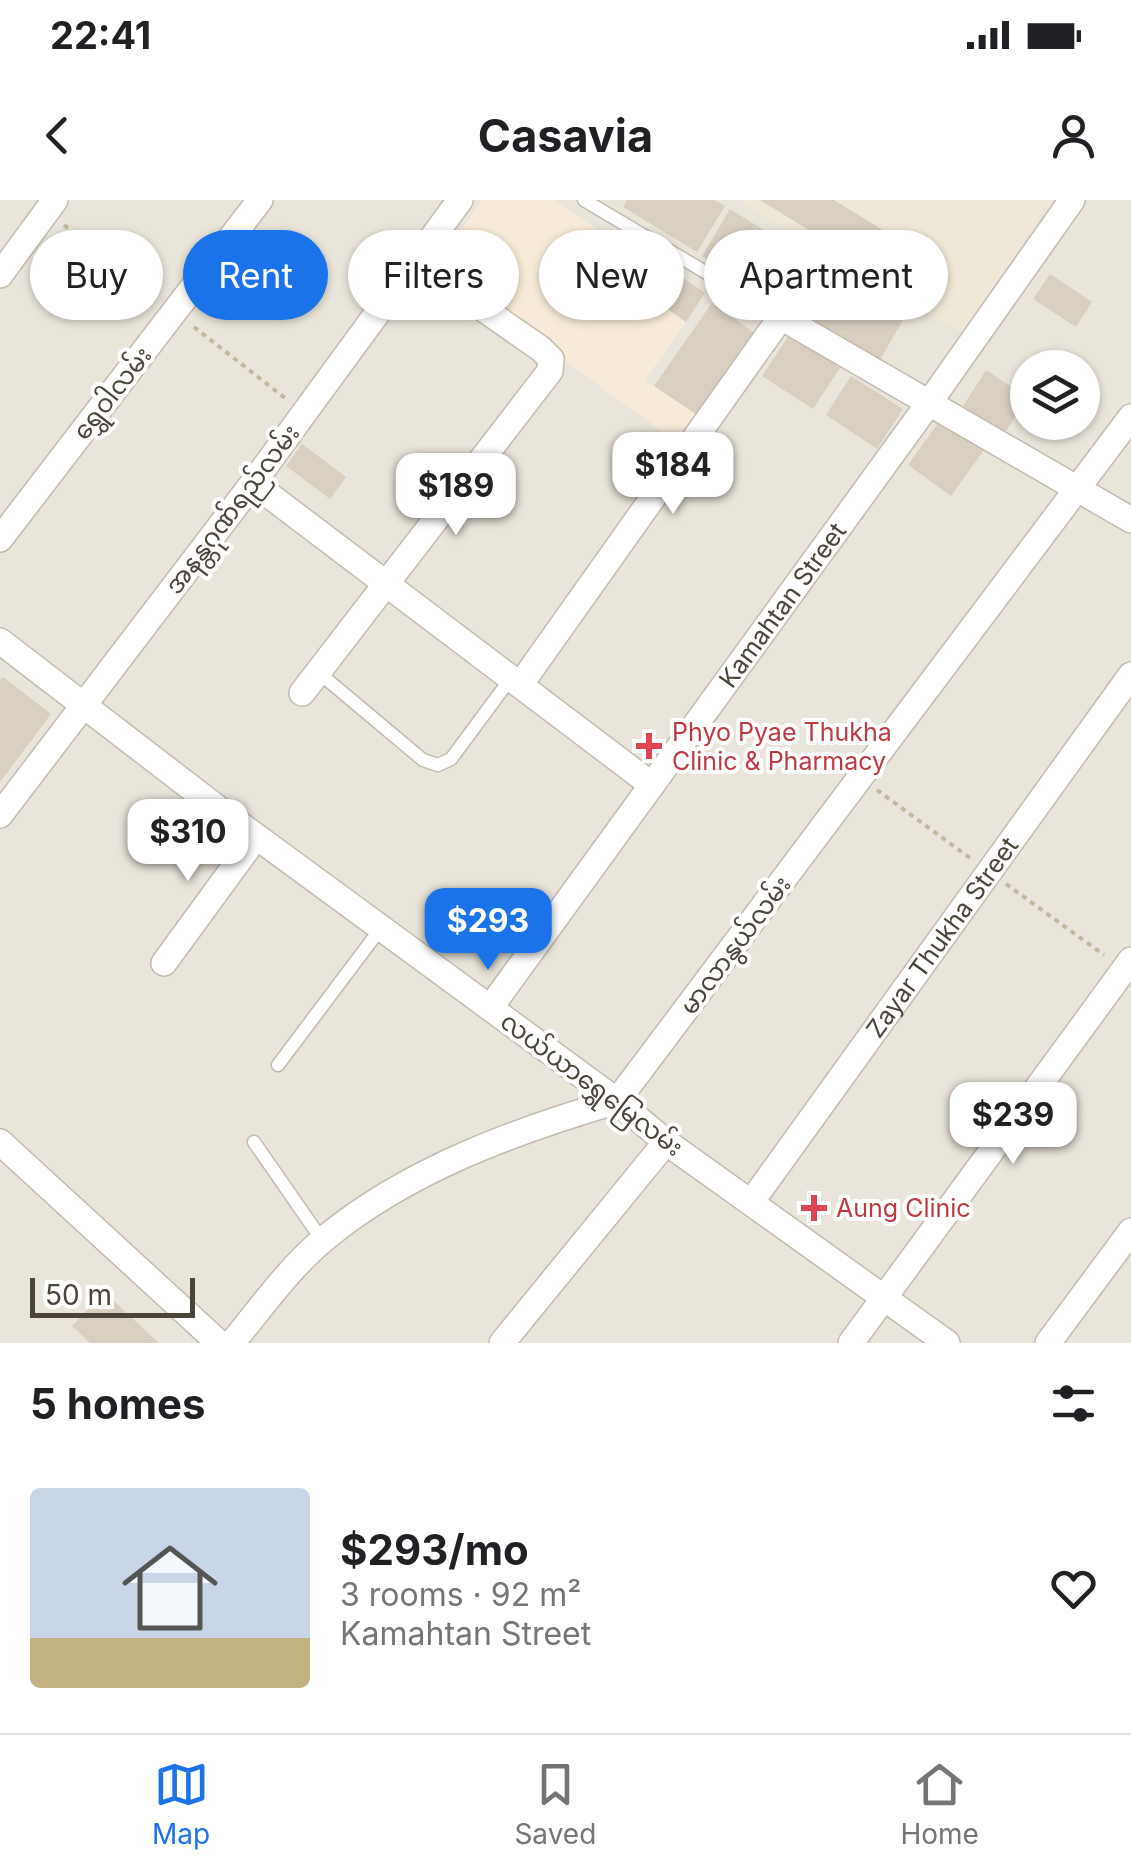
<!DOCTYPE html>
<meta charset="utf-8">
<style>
:root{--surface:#fff;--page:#f2f2f2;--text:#202124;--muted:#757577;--line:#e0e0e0;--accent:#1a73e8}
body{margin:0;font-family:Inter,"Noto Sans Myanmar",sans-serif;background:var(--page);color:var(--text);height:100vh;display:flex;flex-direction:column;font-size:38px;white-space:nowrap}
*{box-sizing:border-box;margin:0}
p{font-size:32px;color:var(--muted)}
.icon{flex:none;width:55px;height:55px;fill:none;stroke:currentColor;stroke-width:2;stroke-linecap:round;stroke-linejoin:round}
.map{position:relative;height:1143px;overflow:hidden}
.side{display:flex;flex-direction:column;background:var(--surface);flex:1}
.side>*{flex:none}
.guide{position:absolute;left:30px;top:30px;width:1072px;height:90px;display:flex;gap:20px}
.buttons{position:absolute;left:1010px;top:150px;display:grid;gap:20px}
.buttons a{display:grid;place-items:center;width:90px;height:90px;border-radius:50%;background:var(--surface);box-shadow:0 2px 8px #0004;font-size:50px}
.scale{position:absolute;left:30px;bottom:25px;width:165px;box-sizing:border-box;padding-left:10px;border:5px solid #4b4439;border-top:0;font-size:28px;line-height:35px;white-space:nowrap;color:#4b4439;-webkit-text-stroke:8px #fff;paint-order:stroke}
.price{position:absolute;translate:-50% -85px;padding:0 22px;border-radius:20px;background:#fff;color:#222;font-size:32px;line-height:65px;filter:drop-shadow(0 2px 5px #0008)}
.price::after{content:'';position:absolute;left:50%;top:60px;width:30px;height:22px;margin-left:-15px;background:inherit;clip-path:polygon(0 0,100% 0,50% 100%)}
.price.selected{background:var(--accent);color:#fff}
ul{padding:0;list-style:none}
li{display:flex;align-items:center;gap:30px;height:250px;padding:0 30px}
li+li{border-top:2px solid var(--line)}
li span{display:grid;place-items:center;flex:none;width:280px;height:200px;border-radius:10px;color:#555}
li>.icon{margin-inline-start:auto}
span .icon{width:120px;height:120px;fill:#fffc;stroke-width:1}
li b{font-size:42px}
h2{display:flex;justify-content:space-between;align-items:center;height:120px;padding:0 30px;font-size:42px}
.chip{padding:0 35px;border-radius:45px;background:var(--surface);box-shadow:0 2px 8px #0004;font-size:35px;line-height:90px}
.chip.selected{background:var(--accent);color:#fff}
.status{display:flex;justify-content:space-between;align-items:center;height:70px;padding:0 50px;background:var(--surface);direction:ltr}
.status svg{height:28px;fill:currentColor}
header{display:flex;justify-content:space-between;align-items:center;height:130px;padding:0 30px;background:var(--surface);font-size:45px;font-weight:700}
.tab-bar{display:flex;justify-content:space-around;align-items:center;height:140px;border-top:2px solid var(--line);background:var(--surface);font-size:28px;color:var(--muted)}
.tab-bar a{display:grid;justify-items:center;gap:5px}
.tab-bar .selected{color:var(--accent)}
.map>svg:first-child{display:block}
.residential{fill:#eae5da;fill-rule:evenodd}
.commercial{fill:#f7ead8}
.education{fill:#efe8d6}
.building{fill:#d8cfc1}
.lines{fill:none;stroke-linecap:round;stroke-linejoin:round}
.service-casing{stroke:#c2bbae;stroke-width:15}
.minor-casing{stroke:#c2bbae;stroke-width:28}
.path{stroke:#c4b79f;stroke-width:4;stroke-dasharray:5 5;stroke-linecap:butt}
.service{stroke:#fff;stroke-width:12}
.minor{stroke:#fff;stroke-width:25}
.health-dot{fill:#e0444e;stroke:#fff;stroke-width:4}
.labels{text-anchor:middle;stroke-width:8;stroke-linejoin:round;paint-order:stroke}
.street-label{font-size:25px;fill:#4b4439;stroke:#fff}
.health-label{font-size:25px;fill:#be3a42;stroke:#fff;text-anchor:start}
</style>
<div class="status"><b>22:41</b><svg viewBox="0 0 49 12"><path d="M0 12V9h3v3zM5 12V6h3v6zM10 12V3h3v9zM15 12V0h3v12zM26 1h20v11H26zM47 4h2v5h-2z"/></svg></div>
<header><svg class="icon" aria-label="back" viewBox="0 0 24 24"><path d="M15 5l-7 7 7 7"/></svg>Casavia<svg class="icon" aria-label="person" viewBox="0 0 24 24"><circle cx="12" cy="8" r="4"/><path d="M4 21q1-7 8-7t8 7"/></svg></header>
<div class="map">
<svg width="1131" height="1143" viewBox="0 0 1131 1143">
<rect width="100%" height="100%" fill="#f6f3ec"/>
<!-- residential -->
<path class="residential" d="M 0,0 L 1131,0 L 1131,1143 L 0,1143 ZM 1028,168 L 1082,168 L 1082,222 L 1028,222 Z"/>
<!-- commercial -->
<path class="commercial" d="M 482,0 L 554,0 L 649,65 L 635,86 L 686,122 L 645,180 L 700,217 L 681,245 L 435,67 Z"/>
<!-- education -->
<path class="education" d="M 738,0 L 1050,0 L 964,133 Z"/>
<!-- building -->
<g class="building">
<path d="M 627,0 L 714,0 L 725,6 L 697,52 L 623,7 Z"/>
<path d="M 760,0 L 834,0 L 930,59 L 909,92 Z"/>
<path d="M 730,9 L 804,55 L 775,102 L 702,56 Z"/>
<path d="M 661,63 L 705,93 L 686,122 L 642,91 Z"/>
<path d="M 811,63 L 904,118 L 880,160 L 787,105 Z"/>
<path d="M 1050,74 L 1092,102 L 1076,127 L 1033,99 Z"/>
<path d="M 712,103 L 757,135 L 700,217 L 654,186 Z"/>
<path d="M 790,134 L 840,168 L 813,209 L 762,176 Z"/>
<path d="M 986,170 L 1028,198 L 1004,234 L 963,206 Z"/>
<path d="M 851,176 L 903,209 L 877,249 L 826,215 Z"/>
<path d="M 941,219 L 984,250 L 951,296 L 908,265 Z"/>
<path d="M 302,244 L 346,277 L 330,299 L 286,266 Z"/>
<path d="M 3,477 L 51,514 L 0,582 L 0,480 Z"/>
<path d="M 104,1092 L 159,1143 L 90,1143 L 72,1126 Z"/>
</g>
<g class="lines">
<defs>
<g id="service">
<path d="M 584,0 L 781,117"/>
<path d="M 318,472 L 423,560 L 438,565 L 451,559 L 511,478"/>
<path d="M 278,865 L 381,728"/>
<path d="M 254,942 L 322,1040"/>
</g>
<g id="minor">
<path d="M 0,75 L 55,0"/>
<path d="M 253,283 L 652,585"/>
<path d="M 0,339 L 260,0"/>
<path d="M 0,441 L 216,607 L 617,901 L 666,942 L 947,1143"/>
<path d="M 520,485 L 781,117 L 1131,320"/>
<path d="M 302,493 L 550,171 L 551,159 L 541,149 L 415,61"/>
<path d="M 0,615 L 253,283 L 460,0"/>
<path d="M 164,763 L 256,637"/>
<path id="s1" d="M 490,808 L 929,203 L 1072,0"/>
<path d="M 0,942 L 219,1143"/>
<path id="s2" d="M 752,1001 L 1131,475"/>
<path d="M 232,1143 C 261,1108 289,1068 324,1039 C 407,970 515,931 617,901 L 1131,217"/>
<path d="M 502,1143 L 666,942"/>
<path d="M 851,1143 L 1131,760"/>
<path d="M 1048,1143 L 1131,1031"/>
</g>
</defs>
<!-- service casing -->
<use href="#service" class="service-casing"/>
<!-- minor casing -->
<use href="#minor" class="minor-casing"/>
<!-- path -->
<g class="path">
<path d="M 64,25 L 155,96"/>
<path d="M 194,127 L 285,198"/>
<path d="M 877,590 L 970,658"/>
<path d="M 1006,684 L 1104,755"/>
</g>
<!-- service -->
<use href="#service" class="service"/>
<!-- minor -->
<use href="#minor" class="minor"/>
</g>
<!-- markers -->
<g class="health-dot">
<path d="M644 531h10v10h10v10h-10v10h-10v-10h-10v-10h10z"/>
<path d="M809 993h10v10h10v10h-10v10h-10v-10h-10v-10h10z"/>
</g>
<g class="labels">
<!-- street labels -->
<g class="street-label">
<text transform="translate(112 193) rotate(-52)" y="9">ရွှေဝါလမ်း</text>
<text transform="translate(232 309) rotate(-53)" y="9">အနန္တဂုဏ်ရည်လမ်း</text>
<text dy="9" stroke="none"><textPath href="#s1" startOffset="498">Kamahtan Street</textPath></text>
<text dy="9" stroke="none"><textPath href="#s2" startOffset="325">Zayar Thukha Street</textPath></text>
<text transform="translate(735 745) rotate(-53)" y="9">မာလာနွယ်လမ်း</text>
<text transform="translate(592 884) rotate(37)" y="9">လယ်ယာရွှေမြေလမ်း</text>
</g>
<!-- health labels -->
<g class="health-label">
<text x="672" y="541">Phyo Pyae Thukha<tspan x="672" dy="29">Clinic &amp; Pharmacy</tspan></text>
<text x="836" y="1017">Aung Clinic</text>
</g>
</g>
</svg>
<div class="buttons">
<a><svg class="icon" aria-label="layers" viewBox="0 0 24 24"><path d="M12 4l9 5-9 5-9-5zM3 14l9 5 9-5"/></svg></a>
</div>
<div class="scale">50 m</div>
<b class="price" style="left:673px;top:317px">$184</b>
<b class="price" style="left:456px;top:338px">$189</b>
<b class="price" style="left:188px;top:684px">$310</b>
<b class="price selected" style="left:488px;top:773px">$293</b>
<b class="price" style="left:1013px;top:967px">$239</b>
<div class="guide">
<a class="chip">Buy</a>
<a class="chip selected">Rent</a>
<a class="chip">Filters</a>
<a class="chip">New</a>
<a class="chip">Apartment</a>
</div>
</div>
<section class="side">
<h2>5 homes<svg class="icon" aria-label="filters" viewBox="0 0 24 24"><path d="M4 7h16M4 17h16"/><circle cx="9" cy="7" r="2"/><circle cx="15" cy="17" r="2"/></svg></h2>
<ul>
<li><span style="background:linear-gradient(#c9d6e8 75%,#c2b280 0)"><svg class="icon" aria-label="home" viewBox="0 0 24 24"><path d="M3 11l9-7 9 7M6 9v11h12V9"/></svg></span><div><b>$293/mo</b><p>3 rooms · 92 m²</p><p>Kamahtan Street</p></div><svg class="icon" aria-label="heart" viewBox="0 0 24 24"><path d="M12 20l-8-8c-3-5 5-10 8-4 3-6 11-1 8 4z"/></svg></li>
</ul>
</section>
<nav class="tab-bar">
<a class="selected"><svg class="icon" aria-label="map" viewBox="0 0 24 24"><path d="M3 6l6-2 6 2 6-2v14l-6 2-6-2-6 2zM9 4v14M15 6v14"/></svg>Map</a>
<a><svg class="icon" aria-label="saved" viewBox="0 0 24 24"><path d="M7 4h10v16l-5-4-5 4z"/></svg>Saved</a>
<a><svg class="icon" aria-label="home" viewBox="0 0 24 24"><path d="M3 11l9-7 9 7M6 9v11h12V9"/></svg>Home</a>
</nav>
